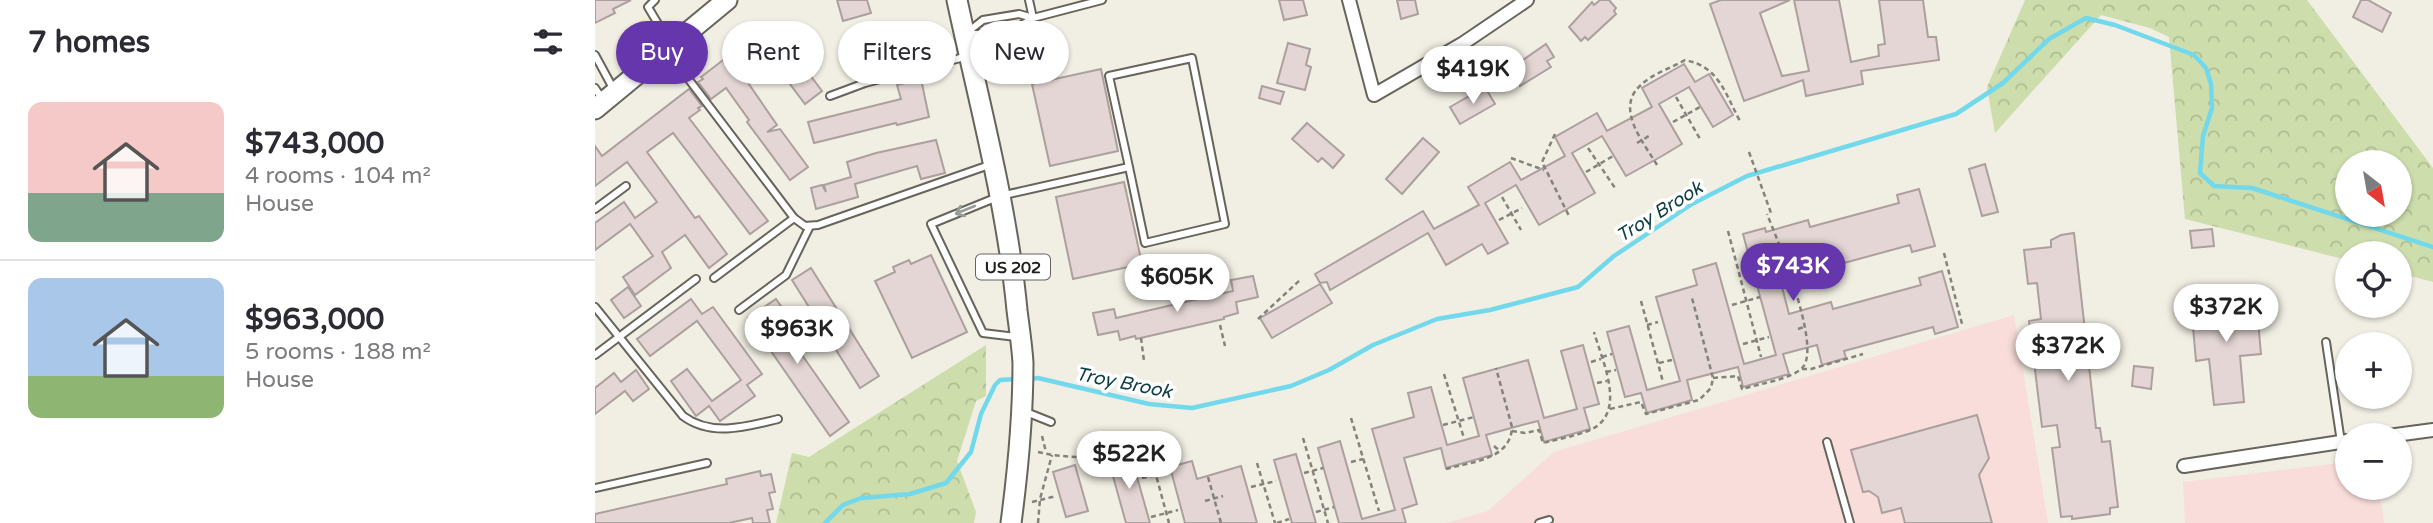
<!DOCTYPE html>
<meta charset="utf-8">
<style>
:root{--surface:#fff;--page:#f7f7f7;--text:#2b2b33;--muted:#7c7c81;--line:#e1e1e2;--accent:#6636ad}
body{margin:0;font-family:"Varela Round",sans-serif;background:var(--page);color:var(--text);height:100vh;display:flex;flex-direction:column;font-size:26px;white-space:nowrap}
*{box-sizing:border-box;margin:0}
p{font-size:23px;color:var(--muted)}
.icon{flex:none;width:38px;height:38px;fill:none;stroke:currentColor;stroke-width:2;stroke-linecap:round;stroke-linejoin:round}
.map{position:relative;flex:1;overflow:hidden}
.sheet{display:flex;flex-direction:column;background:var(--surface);width:595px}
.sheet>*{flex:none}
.hud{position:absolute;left:21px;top:21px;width:665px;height:63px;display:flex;gap:14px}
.needle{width:46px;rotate:149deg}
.controls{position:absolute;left:1740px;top:150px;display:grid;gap:14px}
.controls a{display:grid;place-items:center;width:77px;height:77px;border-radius:50%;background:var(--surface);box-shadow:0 2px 5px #0004;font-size:35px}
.price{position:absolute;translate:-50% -60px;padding:0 16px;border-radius:24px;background:#fff;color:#222;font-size:23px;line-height:46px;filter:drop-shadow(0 2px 4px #0008)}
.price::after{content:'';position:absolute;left:50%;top:42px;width:21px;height:16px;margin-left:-10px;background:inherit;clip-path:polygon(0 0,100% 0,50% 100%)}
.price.active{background:var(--accent);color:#fff}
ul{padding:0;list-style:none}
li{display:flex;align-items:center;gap:21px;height:175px;padding:0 28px}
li+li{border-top:2px solid var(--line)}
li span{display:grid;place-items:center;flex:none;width:196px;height:140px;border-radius:14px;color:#555}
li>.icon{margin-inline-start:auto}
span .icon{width:84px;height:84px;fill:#fffc;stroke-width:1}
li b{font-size:30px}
h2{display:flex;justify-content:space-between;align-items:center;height:84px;padding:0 28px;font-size:30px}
.tag{padding:0 24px;border-radius:32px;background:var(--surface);box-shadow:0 2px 5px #0004;font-size:24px;line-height:63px}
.tag.active{background:var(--accent);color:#fff}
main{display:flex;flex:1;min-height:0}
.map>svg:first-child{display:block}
.commercial{fill:#f8dddb}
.forest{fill:url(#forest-crowns);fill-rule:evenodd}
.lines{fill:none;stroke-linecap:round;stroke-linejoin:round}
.stream{stroke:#72d9ec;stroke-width:4.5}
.building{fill:#e3d6d4;stroke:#aca09f;stroke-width:2}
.lane-casing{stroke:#67645b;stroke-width:10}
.street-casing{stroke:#67645b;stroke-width:16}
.primary-casing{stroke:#67645b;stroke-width:23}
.path{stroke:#84827b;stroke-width:2.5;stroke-dasharray:5 3.5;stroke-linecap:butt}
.lane{stroke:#fff;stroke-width:6}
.street{stroke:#fff;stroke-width:12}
.primary{stroke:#fff;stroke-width:19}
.oneway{stroke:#9b9b99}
.labels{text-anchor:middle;stroke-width:7;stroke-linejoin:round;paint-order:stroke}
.shield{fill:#fff;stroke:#646360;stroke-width:2}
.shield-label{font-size:16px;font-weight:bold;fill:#21201c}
.water-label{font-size:19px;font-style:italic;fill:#0d3e46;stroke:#fff}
</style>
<main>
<section class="sheet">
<h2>7 homes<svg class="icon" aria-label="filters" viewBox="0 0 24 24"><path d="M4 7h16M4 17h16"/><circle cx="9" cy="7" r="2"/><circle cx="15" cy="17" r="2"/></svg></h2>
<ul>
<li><span style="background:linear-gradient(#f6c9c9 65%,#7fa58c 0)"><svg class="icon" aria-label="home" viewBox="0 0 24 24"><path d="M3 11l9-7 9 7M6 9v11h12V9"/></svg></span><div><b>$743,000</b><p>4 rooms · 104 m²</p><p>House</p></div></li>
<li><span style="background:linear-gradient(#a9c7e8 70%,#8fb573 0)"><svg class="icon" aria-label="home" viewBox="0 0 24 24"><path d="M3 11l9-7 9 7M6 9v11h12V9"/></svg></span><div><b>$963,000</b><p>5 rooms · 188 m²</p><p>House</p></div></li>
</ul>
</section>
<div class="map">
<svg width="1838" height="523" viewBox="0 0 1838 523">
<defs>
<pattern id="forest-crowns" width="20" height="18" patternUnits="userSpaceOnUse" patternTransform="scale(1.75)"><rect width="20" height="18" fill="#cdddac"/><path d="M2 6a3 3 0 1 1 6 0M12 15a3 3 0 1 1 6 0" fill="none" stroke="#b0bd93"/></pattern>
</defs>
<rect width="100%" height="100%" fill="#f1eee3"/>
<!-- commercial -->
<g class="commercial">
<path d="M 1419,315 L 1453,523 L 851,523 L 893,511 L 959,452 Z"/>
<path d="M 1752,462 L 1752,488 L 1784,488 L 1789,523 L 1590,523 L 1588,482 Z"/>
</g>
<!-- forest -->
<g class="forest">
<path d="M 1430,0 L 1712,0 L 1838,168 L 1838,282 L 1804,273 L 1804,254 L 1752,254 L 1752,260 L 1590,219 L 1574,37 L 1555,28 L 1506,15 L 1400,133 L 1392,87 ZM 1752,163 L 1804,163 L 1804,215 L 1752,215 Z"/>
<path d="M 391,345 L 391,396 L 381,401 L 362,461 L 381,512 L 379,523 L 181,523 L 197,453 L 214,457 Z"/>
</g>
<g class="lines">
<!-- stream -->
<g class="stream">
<path d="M 435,379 L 443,378 L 554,404 L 597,408 L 696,386 L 734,370 L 778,345 L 842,319 L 895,310 L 983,287 L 1019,256 L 1097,204 L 1152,176 L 1361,114 L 1408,83 L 1454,39 L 1491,18 L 1520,25 L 1599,55 L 1611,68 L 1616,84 L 1617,108 L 1608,136 L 1605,173 L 1619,186 L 1657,188 L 1838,247"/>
<path d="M 230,523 L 248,505 L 266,498 L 315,494 L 351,483 L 376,452 L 386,414 L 400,385 L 405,380 L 422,379"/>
</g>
</g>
<!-- building -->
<g class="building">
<path d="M 0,0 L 36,0 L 18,9 L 20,13 L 0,23 Z"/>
<path d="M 242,0 L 272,0 L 276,13 L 248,21 Z"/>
<path d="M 684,0 L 708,0 L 712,15 L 689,20 Z"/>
<path d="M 802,0 L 820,0 L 823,14 L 806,19 Z"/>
<path d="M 1005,0 L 1014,0 L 1021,8 L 1019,11 L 1021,14 L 993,40 L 990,37 L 986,41 L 974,27 L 997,2 L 999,5 Z"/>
<path d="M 1126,0 L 1195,0 L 1165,13 L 1187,76 L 1214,71 L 1199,0 L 1244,0 L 1256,62 L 1284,56 L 1283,45 L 1290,44 L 1284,0 L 1328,0 L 1333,37 L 1341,37 L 1344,60 L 1266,71 L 1268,84 L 1211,96 L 1208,80 L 1149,101 L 1115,4 Z"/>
<path d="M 1766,0 L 1773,0 L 1796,13 L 1787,32 L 1758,17 Z"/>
<path d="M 176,23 L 227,91 L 210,104 L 173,55 L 147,74 L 182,125 L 172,132 L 185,129 L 213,167 L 195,180 L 152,122 L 154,120 L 131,88 L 116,99 L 103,82 L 108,79 L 106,77 Z"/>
<path d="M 693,43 L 715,49 L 711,65 L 716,67 L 710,90 L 682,83 Z"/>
<path d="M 951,44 L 959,57 L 952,61 L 956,67 L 925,86 L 915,69 Z"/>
<path d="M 1089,64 L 1100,82 L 1114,74 L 1138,115 L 1118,127 L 1094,87 L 1064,104 L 1087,144 L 1067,156 L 1031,176 L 1007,136 L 977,153 L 1000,193 L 944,225 L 921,185 L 890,203 L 913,243 L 893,254 L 887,244 L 851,265 L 833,233 L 735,290 L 732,282 L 725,283 L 720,274 L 828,211 L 839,229 L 884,205 L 873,187 L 915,162 L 926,180 L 970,156 L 960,137 L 1002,113 L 1012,131 L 1057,107 L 1047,88 Z"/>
<path d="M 506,69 L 523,151 L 455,166 L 437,84 Z"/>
<path d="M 326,79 L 334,117 L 302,125 L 301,123 L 219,143 L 213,122 L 306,99 L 302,85 Z"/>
<path d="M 667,86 L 689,92 L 685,104 L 664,98 Z"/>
<path d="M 890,87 L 900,104 L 865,124 L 855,107 Z"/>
<path d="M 94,89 L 107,106 L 103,108 L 105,110 L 94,118 L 173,221 L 155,234 L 78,133 L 52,152 L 100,218 L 104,216 L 132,254 L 114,268 L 90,235 L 67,252 L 76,268 L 40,295 L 28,277 L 58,256 L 35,224 L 0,250 L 0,223 L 29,202 L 40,218 L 62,202 L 32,162 L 0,186 L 0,146 L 7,156 Z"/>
<path d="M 712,123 L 749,155 L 738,168 L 727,158 L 723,162 L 697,139 Z"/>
<path d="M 828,138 L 844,152 L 807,194 L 791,179 Z"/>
<path d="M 341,140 L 350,173 L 326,179 L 322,166 L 260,184 L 263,197 L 221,209 L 216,188 L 227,185 L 231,192 L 229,185 L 256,177 L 252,162 L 281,153 Z"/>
<path d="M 1390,164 L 1403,212 L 1387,216 L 1374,169 Z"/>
<path d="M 529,182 L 547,264 L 478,279 L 461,197 Z"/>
<path d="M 1324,189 L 1340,246 L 1317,252 L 1315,245 L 1227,269 L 1228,276 L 1187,287 L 1194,314 L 1236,302 L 1238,309 L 1326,285 L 1324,278 L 1347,271 L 1363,327 L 1340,334 L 1338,327 L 1249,351 L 1251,358 L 1227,365 L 1222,345 L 1188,354 L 1194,374 L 1148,387 L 1143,367 L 1092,380 L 1097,400 L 1052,413 L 1046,393 L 1030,397 L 1012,332 L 1034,326 L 1052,390 L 1085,381 L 1061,297 L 1102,285 L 1098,270 L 1121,263 L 1149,364 L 1181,355 L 1148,234 L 1170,228 L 1171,232 L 1213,220 L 1215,227 L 1304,203 L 1302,195 Z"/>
<path d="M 1617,229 L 1619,246 L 1597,248 L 1595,231 Z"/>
<path d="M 1479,233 L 1501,428 L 1505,428 L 1507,442 L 1515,441 L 1523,507 L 1515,508 L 1515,514 L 1477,519 L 1477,516 L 1466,517 L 1457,448 L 1465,447 L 1462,425 L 1447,427 L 1434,321 L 1446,319 L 1442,283 L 1433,284 L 1429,250 L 1456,247 L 1456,240 L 1466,235 Z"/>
<path d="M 336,255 L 372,332 L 317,358 L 280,281 L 300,272 L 298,267 L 314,260 L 316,264 Z"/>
<path d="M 216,268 L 284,376 L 265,388 L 197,280 Z"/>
<path d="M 658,276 L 663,297 L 641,302 L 643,313 L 629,317 L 629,319 L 541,339 L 540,336 L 525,340 L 523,331 L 503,335 L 498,313 L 519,309 L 521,318 L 638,291 L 636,280 Z"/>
<path d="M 725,284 L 737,303 L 677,338 L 665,318 Z"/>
<path d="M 33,287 L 46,306 L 29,318 L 16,300 Z"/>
<path d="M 96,299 L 107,314 L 118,307 L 167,374 L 152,385 L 160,396 L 125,421 L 114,406 L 101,416 L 76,381 L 92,369 L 117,401 L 146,380 L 102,321 L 55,356 L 42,339 Z"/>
<path d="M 181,299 L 195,319 L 186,325 L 254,422 L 235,436 L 153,318 Z"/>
<path d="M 1661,299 L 1666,354 L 1645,356 L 1649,402 L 1619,405 L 1614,359 L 1601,361 L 1596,305 Z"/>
<path d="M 988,345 L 1004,404 L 989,408 L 995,429 L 949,442 L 943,421 L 927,425 L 891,435 L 897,455 L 851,468 L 846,448 L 809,458 L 822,504 L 807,509 L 811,523 L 744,523 L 723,448 L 745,441 L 767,519 L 800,510 L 777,429 L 819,417 L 813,393 L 836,387 L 852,445 L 884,436 L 868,378 L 933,360 L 949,418 L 982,409 L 966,351 Z"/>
<path d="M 1539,366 L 1558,368 L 1556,389 L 1537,386 Z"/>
<path d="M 41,370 L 54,389 L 38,401 L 30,391 L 0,414 L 0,388 L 19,373 L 26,382 Z"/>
<path d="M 1382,415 L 1394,458 L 1384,475 L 1397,523 L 1310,523 L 1306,508 L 1287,513 L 1283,497 L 1274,491 L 1268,492 L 1256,450 Z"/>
<path d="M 701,454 L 721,523 L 697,523 L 679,460 Z"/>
<path d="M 536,456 L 555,523 L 531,523 L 514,462 Z"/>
<path d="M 597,461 L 602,479 L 646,466 L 662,523 L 590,523 L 575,467 Z"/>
<path d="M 480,465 L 493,511 L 471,517 L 458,472 Z"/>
<path d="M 165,471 L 166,476 L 176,474 L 180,492 L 174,493 L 178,509 L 172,510 L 175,523 L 158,523 L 157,518 L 134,523 L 0,523 L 0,514 L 132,484 L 131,479 Z"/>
</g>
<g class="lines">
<defs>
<g id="lane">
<path d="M 60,0 L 53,7 L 75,44"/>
<path d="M 374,31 L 388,20 L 424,14 L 438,18 L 434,0"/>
<path d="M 372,34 L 391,34 L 425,26 L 438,18 L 507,0"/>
<path d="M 73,52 L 199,218 L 210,226 L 223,225 L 397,164"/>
<path d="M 0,55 L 19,90"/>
<path d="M 0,88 L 8,100"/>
<path d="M 235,96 L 270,83 L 373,56"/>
<path d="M 0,209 L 31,186"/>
<path d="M 119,278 L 199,218"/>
<path d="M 0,307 L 88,416 C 116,437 151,427 183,419"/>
<path d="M 144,310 L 191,275 L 215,226"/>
<path d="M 421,337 L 388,333 L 336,224 L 405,196 L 534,167 L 550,243 L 630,224 L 597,58 L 514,76 L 534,167"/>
<path d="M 1731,342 L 1746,442"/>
<path d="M 0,355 L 101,279"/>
<path d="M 431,412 L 456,422"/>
<path d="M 1232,442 L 1255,523"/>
<path d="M 0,488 L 112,463"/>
<path d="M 944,523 L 954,520"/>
</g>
<g id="street">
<path d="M 754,0 L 779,95 L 867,44 L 932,0"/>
<path d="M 1793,436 L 1838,430"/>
<path d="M 1589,466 L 1752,441"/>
</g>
<g id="primary">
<path d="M 362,0 C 384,103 412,205 422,310 C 424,327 427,345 428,363 C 428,417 423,470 416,523"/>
<path d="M 0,109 L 132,0"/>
</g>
</defs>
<!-- lane casing -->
<use href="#lane" class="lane-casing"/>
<!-- street casing -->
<use href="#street" class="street-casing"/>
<!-- primary casing -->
<use href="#primary" class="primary-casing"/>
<!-- path -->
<g class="path">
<path d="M 1081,97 L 1105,139"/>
<path d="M 1078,122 L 1105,107"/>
<path d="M 960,134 L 947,162 L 974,216"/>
<path d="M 1042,143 L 1054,136"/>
<path d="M 993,148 L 1020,188"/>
<path d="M 1154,152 L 1176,213"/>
<path d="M 916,158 L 949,170"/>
<path d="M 1062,165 C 1049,143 1019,108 1046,85 C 1057,74 1076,68 1090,60 C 1125,67 1130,94 1146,123"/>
<path d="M 991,172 L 1018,156"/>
<path d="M 907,197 L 926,230"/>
<path d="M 904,220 L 927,208"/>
<path d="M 1133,231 L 1166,357"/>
<path d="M 1349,253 L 1367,324"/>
<path d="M 1046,301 L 1068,382"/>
<path d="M 1137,305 L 1165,297"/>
<path d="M 663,319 L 705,280"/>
<path d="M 625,325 L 630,346"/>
<path d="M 1052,325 L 1063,322"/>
<path d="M 1203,329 L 1209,327"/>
<path d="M 546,338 L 549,361"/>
<path d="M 1148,344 L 1174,337"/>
<path d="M 1007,357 L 1017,354"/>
<path d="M 996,362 L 1006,359"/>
<path d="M 1064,363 L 1077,360"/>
<path d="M 1207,369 L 1216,369 L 1268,354"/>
<path d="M 1011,372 L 1021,370"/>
<path d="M 849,374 L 869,438"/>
<path d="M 1118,378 L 1143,376 L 1147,389 C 1163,384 1198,379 1208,367 C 1226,345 1183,241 1172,214"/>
<path d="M 1002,383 L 1012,381"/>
<path d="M 1015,409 L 1046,402 L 1051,414 L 1104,400 L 1116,388 L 1118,378 L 1097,298"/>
<path d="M 756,418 L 784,511"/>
<path d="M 848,425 L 879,417"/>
<path d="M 917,431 L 930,433 L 944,430 L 948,443 C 963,439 981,436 995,430 C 1033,413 1007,361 999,332"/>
<path d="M 447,436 L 451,452"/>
<path d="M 708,438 L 733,523"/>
<path d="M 899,446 L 905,451"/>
<path d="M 443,452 L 457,455 L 492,458"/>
<path d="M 756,462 L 768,459"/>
<path d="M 662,463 L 680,523"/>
<path d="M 851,469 C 875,462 916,460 917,427 L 901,368"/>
<path d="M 709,473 L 728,468"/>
<path d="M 613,477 L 626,523"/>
<path d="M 547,478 L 561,475 L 574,523"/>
<path d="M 656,487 L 681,481"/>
<path d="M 610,501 L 628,496"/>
<path d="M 437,502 L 461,496"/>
<path d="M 721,512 L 739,507"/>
<path d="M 556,517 L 583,510"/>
<path d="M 443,523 L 445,499 L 457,455"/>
<path d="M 682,523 L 694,519"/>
</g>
<!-- lane -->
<use href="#lane" class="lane"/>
<!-- street -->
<use href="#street" class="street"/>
<!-- primary -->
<use href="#primary" class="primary"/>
</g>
<!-- one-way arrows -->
<defs><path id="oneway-shaft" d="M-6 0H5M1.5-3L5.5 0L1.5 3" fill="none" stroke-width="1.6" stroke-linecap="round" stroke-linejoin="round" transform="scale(1.75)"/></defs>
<use class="oneway" href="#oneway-shaft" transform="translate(370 210) rotate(158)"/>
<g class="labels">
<!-- shield labels -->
<rect class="shield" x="381" y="254.5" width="74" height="25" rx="5"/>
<g class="shield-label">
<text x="418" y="273">US 202</text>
</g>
<!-- water labels -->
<g class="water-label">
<text transform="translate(1064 211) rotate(-32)" y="7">Troy Brook</text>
<text transform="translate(529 382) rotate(11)" y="7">Troy Brook</text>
</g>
</g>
</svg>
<div class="controls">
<a><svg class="needle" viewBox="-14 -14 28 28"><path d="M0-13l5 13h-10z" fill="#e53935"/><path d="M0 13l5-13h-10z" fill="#7c7c81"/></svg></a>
<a><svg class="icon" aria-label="locate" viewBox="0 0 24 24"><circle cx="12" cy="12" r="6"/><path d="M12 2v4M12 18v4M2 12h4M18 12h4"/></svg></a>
<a>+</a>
<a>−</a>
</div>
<b class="price" style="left:878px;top:106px">$419K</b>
<b class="price active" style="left:1198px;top:303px">$743K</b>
<b class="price" style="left:582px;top:314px">$605K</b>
<b class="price" style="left:1631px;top:344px">$372K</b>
<b class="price" style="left:202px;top:366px">$963K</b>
<b class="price" style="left:1473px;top:383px">$372K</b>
<b class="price" style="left:534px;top:491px">$522K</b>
<div class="hud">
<a class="tag active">Buy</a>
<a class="tag">Rent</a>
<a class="tag">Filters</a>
<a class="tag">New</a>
</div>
</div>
</main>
